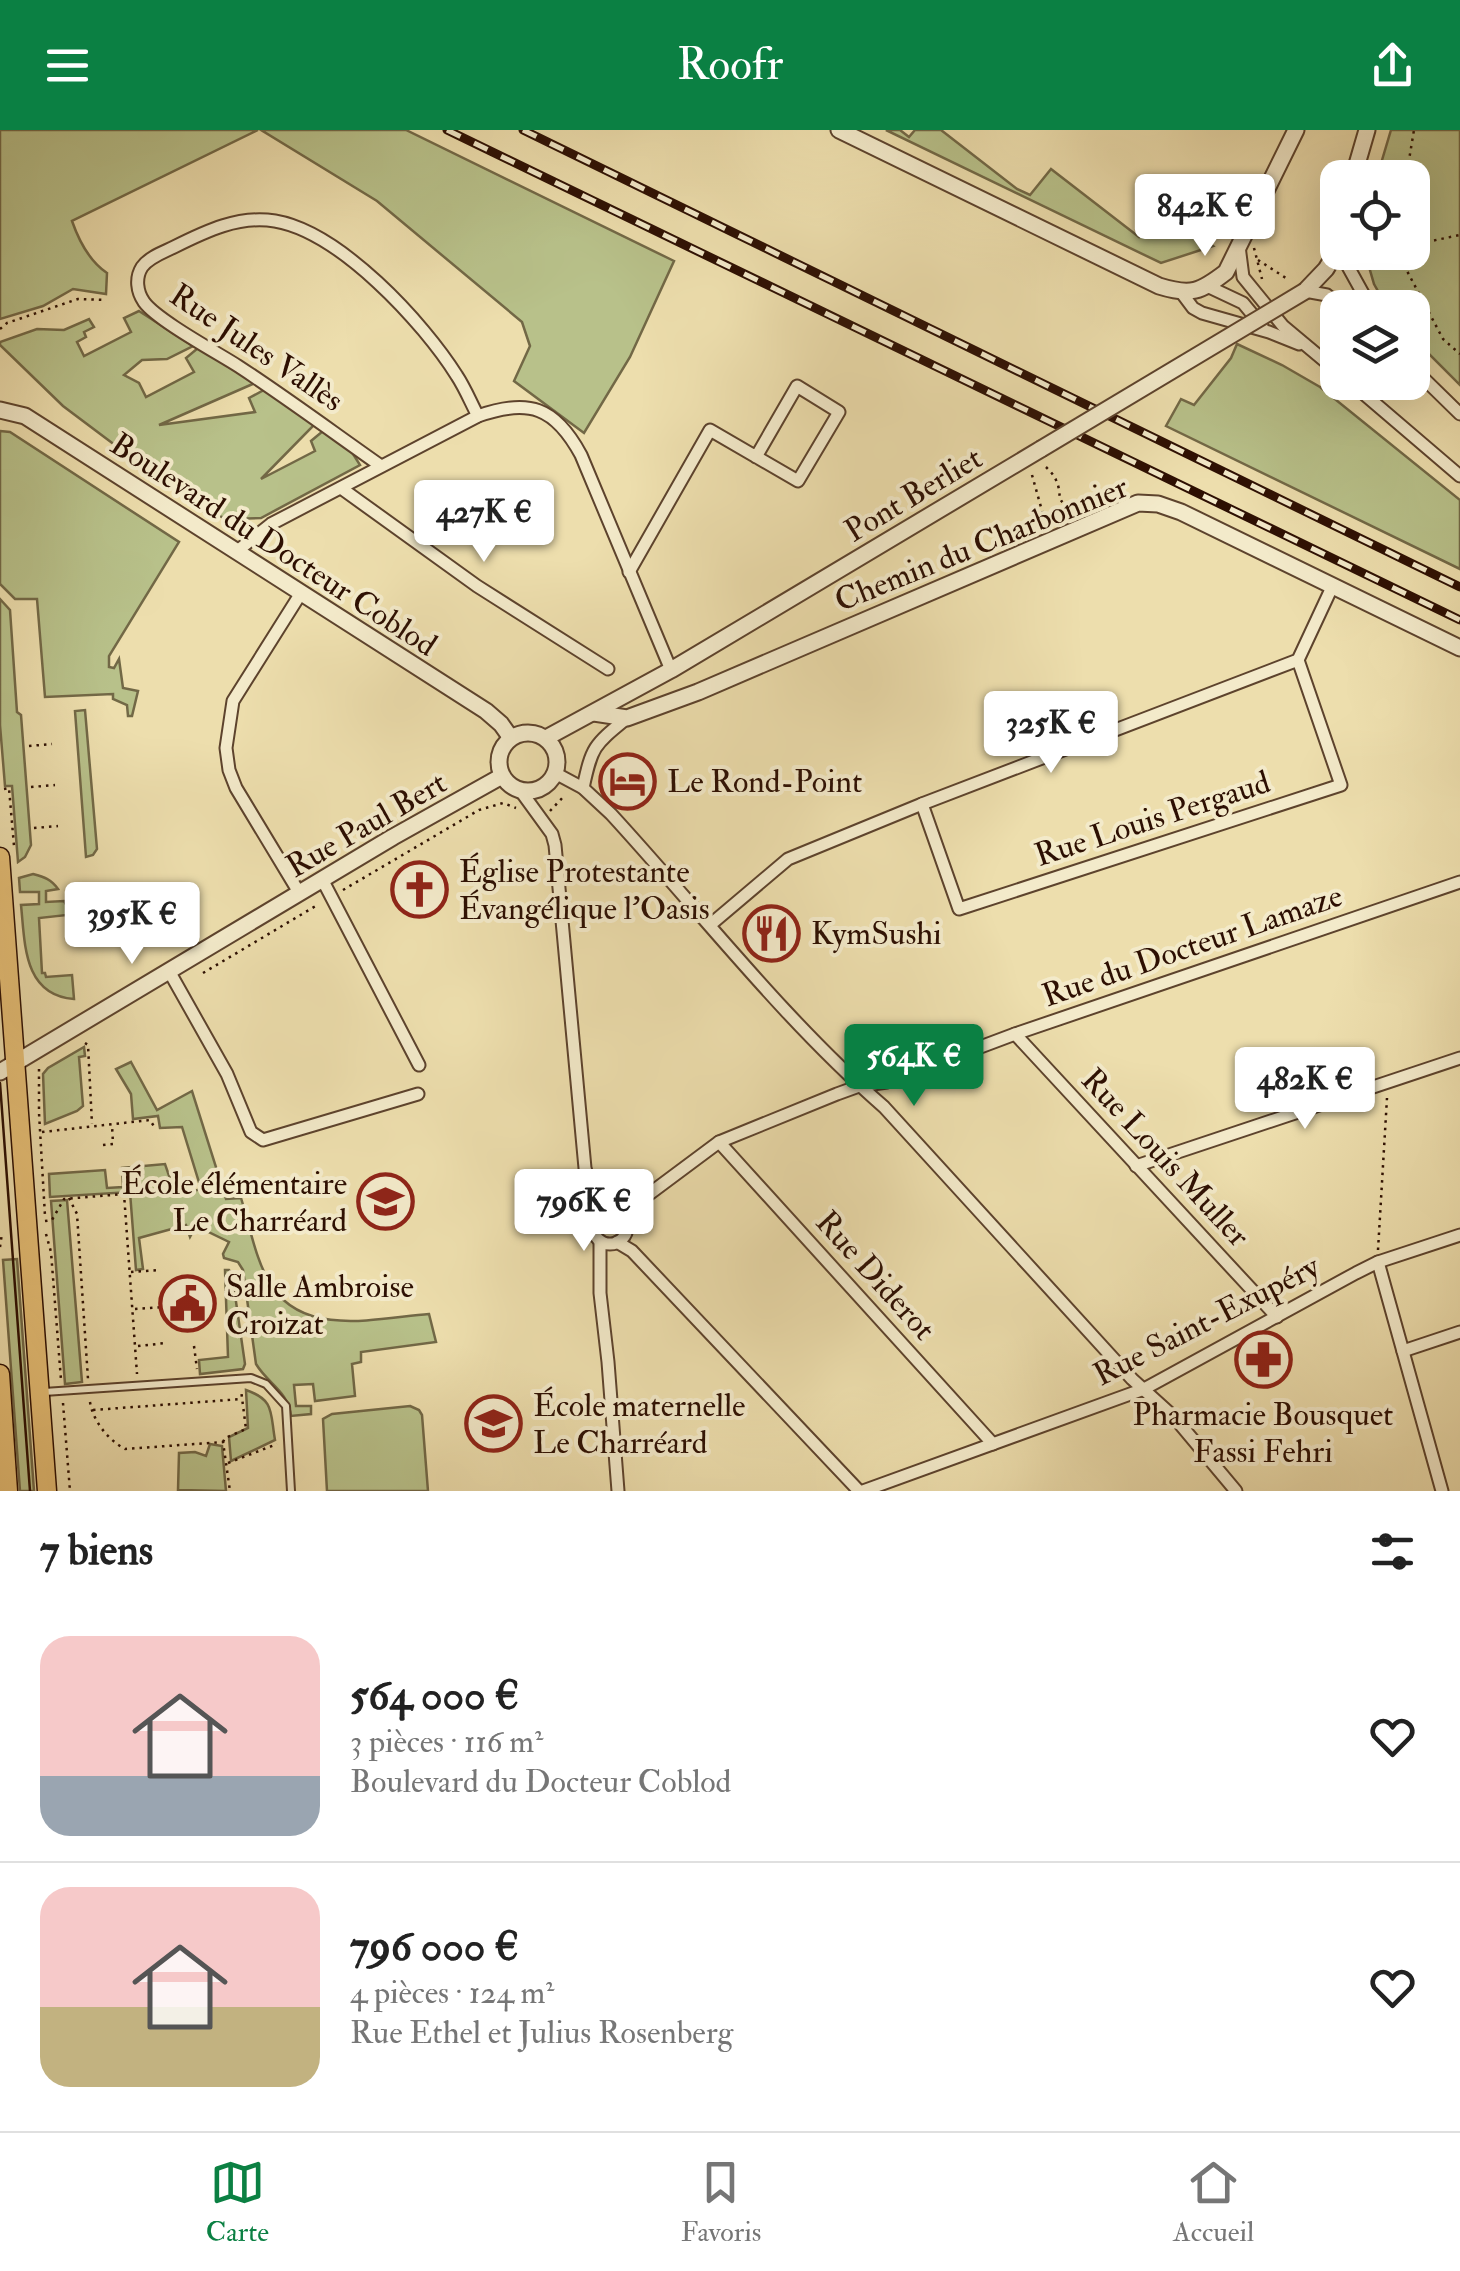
<!DOCTYPE html>
<html lang="fr">
<meta charset="utf-8">
<style>
:root{--surface:#fff;--page:#f6f6f6;--text:#222;--muted:#767676;--line:#e0e0e0;--accent:#0b8043}
body{margin:0;font-family:"IM FELL Double Pica",serif;background:var(--page);color:var(--text);height:100vh;display:flex;flex-direction:column;font-size:38px;white-space:nowrap}
*{box-sizing:border-box;margin:0}
p{font-size:32px;color:var(--muted)}
.icon{flex:none;width:55px;height:55px;fill:none;stroke:currentColor;stroke-width:2;stroke-linecap:round;stroke-linejoin:round}
.map{position:relative;height:1361px;overflow:hidden}
.side{display:flex;flex-direction:column;background:var(--surface);flex:1}
.side>*{flex:none}
.controls{position:absolute;left:1320px;top:30px;display:grid;gap:20px}
.controls a{display:grid;place-items:center;width:110px;height:110px;border-radius:20px;background:var(--surface);box-shadow:0 10px 40px #0002;font-size:50px}
.price{position:absolute;translate:-50% -85px;padding:0 22px;border-radius:10px;background:#fff;color:#222;font-size:32px;line-height:65px;filter:drop-shadow(0 2px 5px #0008)}
.price::after{content:'';position:absolute;left:50%;top:60px;width:30px;height:22px;margin-left:-15px;background:inherit;clip-path:polygon(0 0,100% 0,50% 100%)}
.price.selected{background:var(--accent);color:#fff}
ul{padding:0;list-style:none}
li{display:flex;align-items:center;gap:30px;height:250px;padding:0 40px}
li+li{border-top:2px solid var(--line)}
li span{display:grid;place-items:center;flex:none;width:280px;height:200px;border-radius:30px;color:#555}
li>.icon{margin-inline-start:auto}
span .icon{width:120px;height:120px;fill:#fffc;stroke-width:1}
li b{font-size:42px}
h2{display:flex;justify-content:space-between;align-items:center;height:120px;padding:0 40px;font-size:42px}
header{display:flex;justify-content:space-between;align-items:center;height:130px;padding:0 40px;background:var(--accent);color:#fff;font-size:45px;font-weight:600}
.tabs{display:flex;justify-content:space-around;align-items:center;height:140px;border-top:2px solid var(--line);background:var(--surface);font-size:28px;color:var(--muted)}
.tabs a{display:grid;justify-items:center;gap:5px}
.tabs .selected{color:var(--accent)}
.map>svg:first-child{display:block}
.green{fill:#b8c18a;stroke:#726846;stroke-width:2.5}
.lines{fill:none;stroke-linecap:round;stroke-linejoin:round}
.service-casing{stroke:#5d432d;stroke-width:10}
.minor-casing{stroke:#5d432d;stroke-width:15}
.tertiary-casing{stroke:#5d432d;stroke-width:19}
.primary-casing{stroke:#2d0f02;stroke-width:21}
.path{stroke:#2d0f02;stroke-width:2.5;stroke-dasharray:2.5 5;stroke-linecap:butt}
.service{stroke:#f3eaca;stroke-width:6}
.minor{stroke:#f3eaca;stroke-width:11}
.tertiary{stroke:#f3eaca;stroke-width:15}
.primary{stroke:#e6bf76;stroke-width:18}
.tram{stroke:#2d0f02;stroke-width:2.5}
.rail-casing{stroke:#2d0f02;stroke-width:9}
.rail{stroke:#f3eaca;stroke-width:5;stroke-dasharray:15;stroke-linecap:butt}
.tertiary-bridge-casing{stroke:#5d432d;stroke-width:19;stroke-linecap:butt}
.tertiary-bridge{stroke:#f3eaca;stroke-width:15}
.labels{text-anchor:middle;stroke-width:8;stroke-linejoin:round;paint-order:stroke}
.street-label{font-size:32px;fill:#2d0f02;stroke:#f3eaca}
.poi-label{font-size:32px;fill:#2d0f02;stroke:#f3eaca;text-anchor:start}
</style>
<header><svg class="icon" aria-label="menu" viewBox="0 0 24 24"><path d="M4 6h16M4 12h16M4 18h16"/></svg>Roofr<svg class="icon" aria-label="share" viewBox="0 0 24 24"><path d="M12 15V3M7 8l5-5 5 5M5 13v7h14v-7"/></svg></header>
<div class="map">
<svg width="1460" height="1361" viewBox="0 0 1460 1361">
<rect width="100%" height="100%" fill="#eddead"/>
<filter id="stains"><feTurbulence type="fractalNoise" baseFrequency=".002" numOctaves="4"/><feColorMatrix values="0 0 0 0 .2 0 0 0 0 .09 0 0 0 0 .02 0 0 0 .5 -.17"/></filter>
<radialGradient id="worn" r=".72"><stop offset=".6" stop-color="#630" stop-opacity="0"/><stop offset="1" stop-color="#630" stop-opacity=".3"/></radialGradient>
<!-- green -->
<g class="green">
<path d="M 0,0 L 258,0 L 72,91 C 79,111 89,131 107,143 L 106,164 L 73,159 L 43,176 L 0,189 Z"/>
<path d="M 261,0 L 406,0 L 674,131 L 630,227 L 584,303 L 514,251 L 530,216 L 522,192 L 377,71 Z"/>
<path d="M 886,0 L 900,0 L 909,7 L 915,0 L 941,0 L 1017,59 L 1030,65 L 1051,39 L 1139,107 L 1162,78 L 1213,116 L 1161,133 Z"/>
<path d="M 1391,0 L 1460,0 L 1460,255 L 1413,208 L 1412,178 L 1387,177 L 1374,154 L 1365,123 L 1412,122 L 1412,48 L 1377,47 Z"/>
<path d="M 139,181 L 193,216 L 167,229 L 142,230 L 124,245 L 139,253 L 146,267 L 194,242 L 186,228 L 198,218 L 255,253 L 159,295 L 255,282 L 249,268 L 264,260 L 315,294 L 261,349 L 315,321 L 311,311 L 323,301 L 348,316 L 360,335 L 261,388 L 229,389 L 204,382 L 63,276 L 0,215 L 0,212 L 37,199 L 64,200 L 89,189 L 94,197 L 84,202 L 86,207 L 77,212 L 84,226 L 131,202 L 124,188 Z"/>
<path d="M 1237,214 L 1282,235 L 1320,257 L 1460,370 L 1460,439 L 1166,296 L 1181,269 L 1194,275 L 1231,228 Z"/>
<path d="M 0,301 L 10,302 L 179,412 L 109,526 L 109,537 L 114,538 L 119,529 L 123,558 L 138,561 L 132,586 L 128,586 L 127,575 L 113,569 L 113,564 L 45,567 L 37,469 L 15,469 L 0,454 Z"/>
<path d="M 0,469 L 10,480 L 17,582 L 21,585 L 31,715 L 25,727 L 18,732 L 12,656 L 5,656 L 0,595 Z"/>
<path d="M 85,580 L 97,719 L 93,725 L 86,727 L 75,581 Z"/>
<path d="M 33,744 C 44,747 51,749 58,759 L 46,761 L 46,772 L 64,771 L 81,800 L 73,802 L 72,791 L 67,791 L 66,785 L 39,788 L 42,843 L 45,843 L 46,847 L 72,845 L 74,869 C 23,865 25,813 21,775 L 39,774 L 39,762 L 20,762 L 19,748 Z"/>
<path d="M 84,917 L 85,926 L 79,927 L 83,976 L 77,981 L 45,994 L 43,944 L 48,938 Z"/>
<path d="M 131,932 L 157,980 L 192,961 L 226,1069 L 241,1068 C 250,1097 256,1133 273,1158 C 307,1207 378,1188 429,1184 L 436,1212 L 361,1222 L 361,1232 L 352,1234 L 355,1266 L 315,1271 L 313,1254 L 294,1255 L 296,1276 L 311,1276 L 311,1284 L 291,1286 C 288,1261 268,1254 256,1234 L 243,1140 L 238,1132 L 224,1128 L 223,1124 L 229,1112 L 196,1096 L 190,1107 L 186,1095 L 139,1108 L 143,1139 L 136,1140 L 130,1062 L 50,1067 L 49,1044 L 105,1040 L 107,1058 L 123,1057 L 122,1038 L 165,1034 L 176,1066 L 201,1059 L 182,997 L 160,998 L 158,986 L 133,989 L 131,964 L 116,939 Z"/>
<path d="M 67,1070 L 82,1252 L 65,1254 L 51,1071 Z"/>
<path d="M 17,1129 L 34,1361 L 20,1361 L 3,1130 Z"/>
<path d="M 225,1140 L 229,1140 L 232,1144 L 245,1234 L 243,1239 L 200,1244 L 199,1230 L 228,1227 Z"/>
<path d="M 246,1260 C 275,1270 270,1282 275,1310 L 231,1331 L 229,1307 L 248,1298 Z"/>
<path d="M 410,1276 L 419,1280 L 422,1285 L 428,1361 L 327,1361 L 323,1289 L 332,1284 Z"/>
<path d="M 210,1314 L 222,1316 L 226,1361 L 178,1360 L 179,1323 L 195,1322 L 206,1326 Z"/>
</g>
<g class="lines">
<defs>
<path id="service" d="M 44,1262 L 251,1248 L 266,1254 L 286,1276 L 291,1361"/>
<g id="minor">
<path d="M 1239,116 L 1243,147 L 1283,196 L 1338,242"/>
<path d="M 1340,122 L 1371,178"/>
<path d="M 1207,156 L 1243,173 L 1262,196"/>
<path d="M 1305,161 L 1327,165 L 1343,178"/>
<path d="M 1181,162 L 1193,178 L 1202,183 L 1269,202 L 1299,214"/>
<path d="M 1412,237 L 1460,284"/>
<path d="M 1350,252 L 1460,346"/>
<path d="M 381,336 C 334,303 287,268 238,236 C 216,222 157,190 144,172 C 137,162 135,148 142,137 C 149,127 164,122 174,117 C 206,101 239,85 275,91 C 340,102 423,192 457,246 C 465,258 471,273 478,286"/>
<path d="M 341,358 L 477,456 L 608,539"/>
<path d="M 236,422 L 271,394 L 478,286 C 529,268 555,277 581,325 L 671,540"/>
<path d="M 629,442 L 710,300 L 798,351 L 839,282 L 797,256 L 756,327"/>
<path d="M 555,643 L 583,658 L 611,684 C 701,782 784,890 884,977 L 1132,1249 L 1174,1287 L 1236,1361"/>
<path d="M 583,658 C 592,616 594,615 627,588"/>
<path d="M 520,660 L 552,704 L 555,715 L 585,1038 L 598,1086"/>
<path d="M 922,674 L 959,779 L 1341,655 L 1298,530"/>
<path d="M 323,751 L 419,935"/>
<path d="M 300,764 L 236,658 L 229,640 L 226,618 L 233,571 L 301,463"/>
<path d="M 710,795 L 788,729 L 922,674 L 1298,530 L 1333,455"/>
<path d="M 169,841 L 227,944 L 251,1002 L 263,1010 L 418,964"/>
<path d="M 1015,904 L 1277,1187"/>
<path d="M 719,1012 L 993,1314"/>
<path d="M 1136,1036 L 1460,928"/>
<circle cx="610" cy="1097" r="17"/>
<path d="M 621,1085 L 719,1012 L 837,964 L 859,956 L 887,952 L 1015,904 L 1460,752"/>
<path d="M 600,1111 L 600,1163 L 608,1232 L 618,1361"/>
<path d="M 617,1112 L 632,1121 L 859,1361"/>
<path d="M 1378,1132 L 1442,1361"/>
<path d="M 1403,1221 L 1460,1202"/>
<path d="M 863,1361 L 1144,1259 L 1356,1143 L 1378,1132 L 1460,1105"/>
</g>
<g id="tertiary">
<path d="M 839,0 L 1159,156 C 1191,166 1200,162 1226,142 L 1296,0"/>
<path d="M 1353,48 L 1367,0"/>
<path d="M 1305,161 L 1326,139 L 1338,119"/>
<path d="M 0,280 L 25,286 L 486,581 L 501,594 L 511,608"/>
<path d="M 594,583 L 627,588 L 698,562 L 1138,373 L 1158,374 L 1181,382 L 1460,518"/>
<circle cx="528" cy="632" r="29"/>
<path d="M 546,608 L 671,540 L 1041,319"/>
<path d="M 0,942 L 393,707 L 502,646"/>
</g>
<g id="primary">
<path d="M 0,727 L 47,1361"/>
<path d="M 0,1244 L 8,1361"/>
</g>
</defs>
<!-- service casing -->
<use href="#service" class="service-casing"/>
<!-- minor casing -->
<use href="#minor" class="minor-casing"/>
<!-- tertiary casing -->
<use href="#tertiary" class="tertiary-casing"/>
<!-- primary casing -->
<use href="#primary" class="primary-casing"/>
<!-- path -->
<g class="path">
<path d="M 1406,48 L 1414,0"/>
<path d="M 1412,115 L 1460,105"/>
<path d="M 1254,118 L 1262,149"/>
<path d="M 1397,122 L 1443,209 L 1460,224"/>
<path d="M 1258,130 L 1289,150"/>
<path d="M 0,199 L 7,193 L 78,169 L 106,170"/>
<path d="M 1046,337 C 1050,341 1054,345 1056,350 C 1064,368 1052,369 1076,381"/>
<path d="M 1032,345 L 1046,395"/>
<path d="M 29,616 L 52,614"/>
<path d="M 31,657 L 55,655"/>
<path d="M 4,659 L 9,658 L 14,716"/>
<path d="M 550,681 L 565,665"/>
<path d="M 34,698 L 58,696"/>
<path d="M 343,760 L 479,680 L 503,673 L 516,678"/>
<path d="M 203,843 L 319,774"/>
<path d="M 85,913 L 88,915 L 92,994"/>
<path d="M 39,939 L 39,983 L 45,1086"/>
<path d="M 42,1002 L 150,990 L 155,998"/>
<path d="M 103,1015 L 113,1014 L 112,995"/>
<path d="M 69,1068 L 77,1084 L 88,1249"/>
<path d="M 45,1091 L 52,1090 L 64,1069 L 124,1064 L 137,1244"/>
<path d="M 46,1104 L 51,1122 L 61,1250"/>
<path d="M 0,1117 L 2,1103"/>
<path d="M 1378,1120 L 1387,968"/>
<path d="M 131,1142 L 160,1140"/>
<path d="M 135,1179 L 163,1177"/>
<path d="M 138,1216 L 166,1213"/>
<path d="M 194,1216 L 197,1239"/>
<path d="M 90,1272 C 93,1291 108,1310 125,1319 L 223,1312 L 230,1361"/>
<path d="M 63,1273 L 70,1361"/>
<path d="M 93,1280 L 242,1269"/>
<path d="M 223,1312 L 225,1308 L 246,1299 L 241,1260"/>
<path d="M 228,1333 L 277,1314"/>
</g>
<!-- service -->
<use href="#service" class="service"/>
<!-- minor -->
<use href="#minor" class="minor"/>
<!-- tertiary -->
<use href="#tertiary" class="tertiary"/>
<!-- primary -->
<use href="#primary" class="primary"/>
<!-- tram -->
<path class="tram" d="M 0,953 L 30,1361"/>
<defs>
<g id="rail">
<path d="M 447,0 L 1460,490"/>
<path d="M 523,0 L 1460,457"/>
</g>
</defs>
<!-- rail casing -->
<use href="#rail" class="rail-casing"/>
<!-- rail -->
<use href="#rail" class="rail"/>
<defs>
<path id="tertiary-bridge" d="M 1041,319 L 1305,161"/>
</defs>
<!-- tertiary-bridge casing -->
<use href="#tertiary-bridge" class="tertiary-bridge-casing"/>
<!-- tertiary-bridge -->
<use href="#tertiary-bridge" class="tertiary-bridge"/>
</g>
<!-- icons -->
<defs>
<symbol id="hotel-ring" viewBox="-11 -11 22 22"><circle r="9.5" fill="#f3eaca" stroke="#8f2418" stroke-width="1.5"/><path d="M-6-4.5h1.5V1H6V5H4.5V3h-9V5H-6ZM-4 0a1.8 1.8 0 1 1 3.6 0ZM.5 0V-2.5h3Q6-2.5 6 0Z" fill="#8f2418"/></symbol>
<symbol id="church-ring" viewBox="-11 -11 22 22"><circle r="9.5" fill="#f3eaca" stroke="#8f2418" stroke-width="1.5"/><path d="M-1.2-6h2.4v3.5h3.3v2.4h-3.3V6h-2.4V-.1h-3.3v-2.4h3.3Z" fill="#8f2418"/></symbol>
<symbol id="restaurant-ring" viewBox="-11 -11 22 22"><circle r="9.5" fill="#f3eaca" stroke="#8f2418" stroke-width="1.5"/><path d="M-5-6h1v4h1v-4h1v4h1v-4h1v5L-1.5 .5V6h-2V.5L-5-1ZM5-6V6H3V1.5H1.5Q1.5-4 5-6Z" fill="#8f2418"/></symbol>
<symbol id="school-ring" viewBox="-11 -11 22 22"><circle r="9.5" fill="#f3eaca" stroke="#8f2418" stroke-width="1.5"/><path d="M0-5L7-2L0 1L-7-2ZM-4 1L0 2.5L4 1V4Q0 6-4 4Z" fill="#8f2418"/></symbol>
<symbol id="civic-ring" viewBox="-11 -11 22 22"><circle r="9.5" fill="#f3eaca" stroke="#8f2418" stroke-width="1.5"/><path d="M-.6-6.5H3V-4.5H.6V-3L4-1V1h2V6H-6V1h2V-1L-.6-3ZM-1.2 2.5V6h2.4V2.5Z" fill="#8f2418"/></symbol>
<symbol id="pharmacy-ring" viewBox="-11 -11 22 22"><circle r="9.5" fill="#f3eaca" stroke="#8f2418" stroke-width="1.5"/><path d="M-2-6h4v4h4v4h-4v4h-4v-4h-4v-4h4Z" fill="#8f2418"/></symbol>
</defs>
<g fill-rule="evenodd">
<use href="#hotel-ring" x="596" y="620" width="63" height="63"/>
<use href="#church-ring" x="388" y="728" width="63" height="63"/>
<use href="#restaurant-ring" x="740" y="772" width="63" height="63"/>
<use href="#school-ring" x="354" y="1040" width="63" height="63"/>
<use href="#civic-ring" x="156" y="1142" width="63" height="63"/>
<use href="#pharmacy-ring" x="1232" y="1198" width="63" height="63"/>
<use href="#school-ring" x="462" y="1262" width="63" height="63"/>
</g>
<g class="labels">
<!-- street labels -->
<g class="street-label">
<text transform="translate(257 217) rotate(34)" y="11">Rue Jules Vallès</text>
<text transform="translate(913 364) rotate(-31)" y="11">Pont Berliet</text>
<text transform="translate(981 413) rotate(-22)" y="11">Chemin du Charbonnier</text>
<text transform="translate(274 414) rotate(33)" y="11">Boulevard du Docteur Coblod</text>
<text transform="translate(1152 688) rotate(-18)" y="11">Rue Louis Pergaud</text>
<text transform="translate(366 694) rotate(-30)" y="11">Rue Paul Bert</text>
<text transform="translate(1192 815) rotate(-19)" y="11">Rue du Docteur Lamaze</text>
<text transform="translate(1166 1027) rotate(47)" y="11">Rue Louis Muller</text>
<text transform="translate(876 1145) rotate(48)" y="11">Rue Diderot</text>
<text transform="translate(1206 1190) rotate(-27)" y="11">Rue Saint-Exupéry</text>
</g>
<!-- poi labels -->
<g class="poi-label">
<text x="667" y="662">Le Rond-Point</text>
<text x="459" y="752">Église Protestante<tspan x="459" dy="37">Évangélique l’Oasis</tspan></text>
<text x="811" y="814">KymSushi</text>
<text x="347" y="1064" text-anchor="end">École élémentaire<tspan x="347" dy="37">Le Charréard</tspan></text>
<text x="226" y="1167">Salle Ambroise<tspan x="226" dy="37">Croizat</tspan></text>
<text x="533" y="1286">École maternelle<tspan x="533" dy="37">Le Charréard</tspan></text>
<text x="1263" y="1295" text-anchor="middle">Pharmacie Bousquet<tspan x="1263" dy="37">Fassi Fehri</tspan></text>
</g>
</g>
<rect width="100%" height="100%" filter="url(#stains)"/>
<rect width="100%" height="100%" fill="url(#worn)"/>
</svg>
<div class="controls">
<a><svg class="icon" aria-label="locate" viewBox="0 0 24 24"><circle cx="12" cy="12" r="6"/><path d="M12 2v4M12 18v4M2 12h4M18 12h4"/></svg></a>
<a><svg class="icon" aria-label="layers" viewBox="0 0 24 24"><path d="M12 4l9 5-9 5-9-5zM3 14l9 5 9-5"/></svg></a>
</div>
<b class="price" style="left:1205px;top:129px">842K €</b>
<b class="price" style="left:484px;top:435px">427K €</b>
<b class="price" style="left:1051px;top:646px">325K €</b>
<b class="price" style="left:132px;top:837px">395K €</b>
<b class="price selected" style="left:914px;top:979px">564K €</b>
<b class="price" style="left:1305px;top:1002px">482K €</b>
<b class="price" style="left:584px;top:1124px">796K €</b>
</div>
<section class="side">
<h2>7 biens<svg class="icon" aria-label="filters" viewBox="0 0 24 24"><path d="M4 7h16M4 17h16"/><circle cx="9" cy="7" r="2"/><circle cx="15" cy="17" r="2"/></svg></h2>
<ul>
<li><span style="background:linear-gradient(#f6c9c9 70%,#9aa5b1 0)"><svg class="icon" aria-label="home" viewBox="0 0 24 24"><path d="M3 11l9-7 9 7M6 9v11h12V9"/></svg></span><div><b>564 000 €</b><p>3 pièces · 116 m²</p><p>Boulevard du Docteur Coblod</p></div><svg class="icon" aria-label="heart" viewBox="0 0 24 24"><path d="M12 20l-8-8c-3-5 5-10 8-4 3-6 11-1 8 4z"/></svg></li>
<li><span style="background:linear-gradient(#f6c9c9 60%,#c2b280 0)"><svg class="icon" aria-label="home" viewBox="0 0 24 24"><path d="M3 11l9-7 9 7M6 9v11h12V9"/></svg></span><div><b>796 000 €</b><p>4 pièces · 124 m²</p><p>Rue Ethel et Julius Rosenberg</p></div><svg class="icon" aria-label="heart" viewBox="0 0 24 24"><path d="M12 20l-8-8c-3-5 5-10 8-4 3-6 11-1 8 4z"/></svg></li>
</ul>
</section>
<nav class="tabs">
<a class="selected"><svg class="icon" aria-label="map" viewBox="0 0 24 24"><path d="M3 6l6-2 6 2 6-2v14l-6 2-6-2-6 2zM9 4v14M15 6v14"/></svg>Carte</a>
<a><svg class="icon" aria-label="saved" viewBox="0 0 24 24"><path d="M7 4h10v16l-5-4-5 4z"/></svg>Favoris</a>
<a><svg class="icon" aria-label="home" viewBox="0 0 24 24"><path d="M3 11l9-7 9 7M6 9v11h12V9"/></svg>Accueil</a>
</nav>
